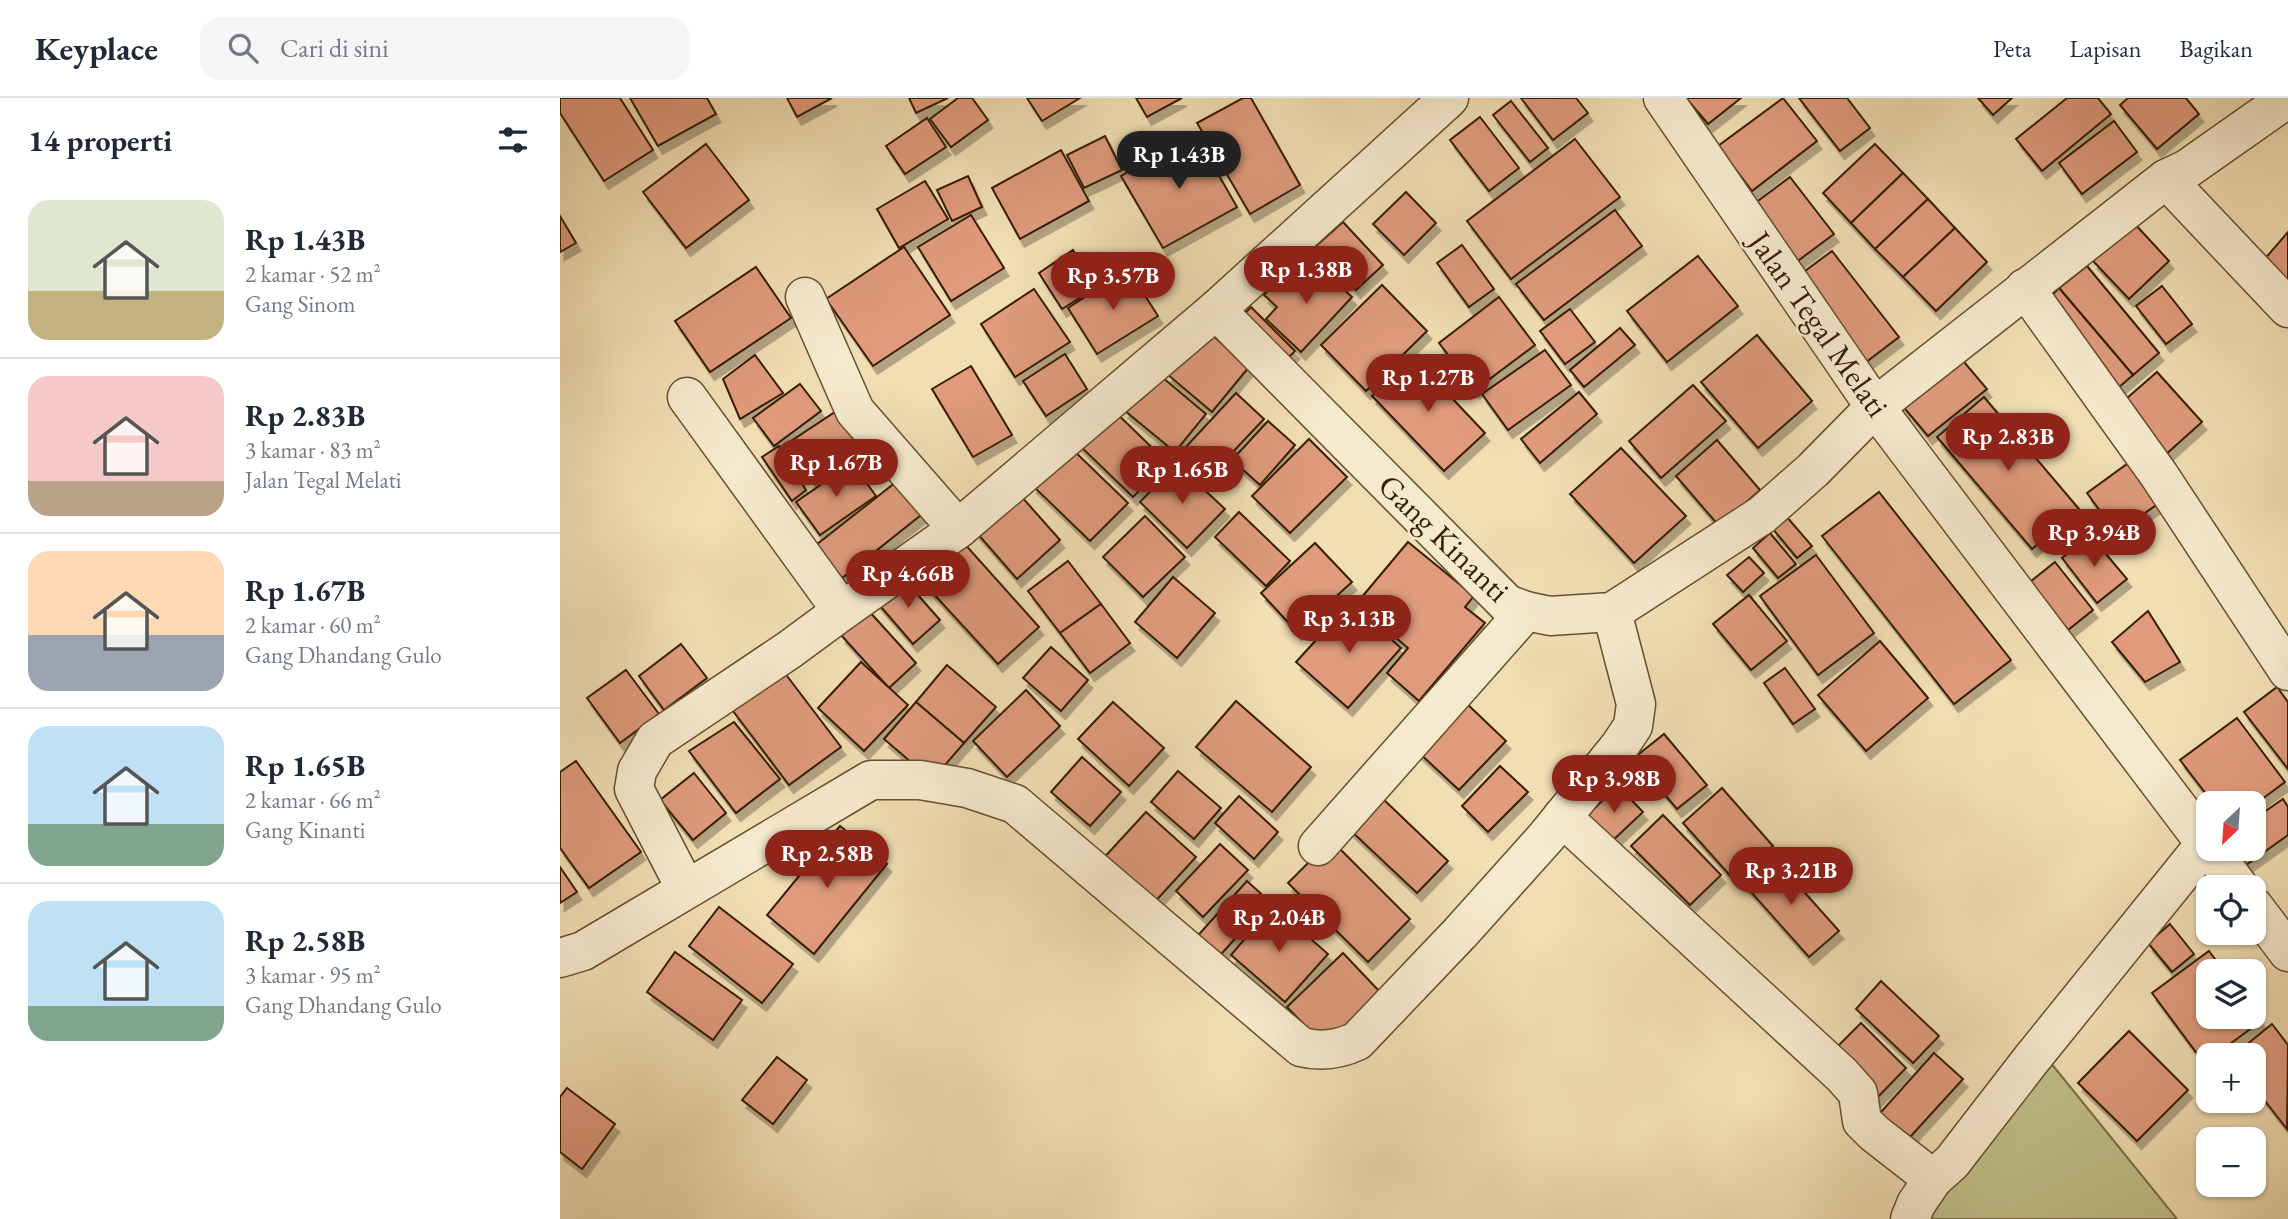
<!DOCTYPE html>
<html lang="id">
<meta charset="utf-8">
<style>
:root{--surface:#fff;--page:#f6f6f7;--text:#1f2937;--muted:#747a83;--line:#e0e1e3;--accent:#8f2418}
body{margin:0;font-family:"EB Garamond",serif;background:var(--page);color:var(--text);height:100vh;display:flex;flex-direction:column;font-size:26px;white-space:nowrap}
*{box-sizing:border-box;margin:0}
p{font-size:23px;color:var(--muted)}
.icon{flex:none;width:38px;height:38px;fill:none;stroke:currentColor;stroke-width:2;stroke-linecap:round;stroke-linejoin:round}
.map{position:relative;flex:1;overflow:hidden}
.side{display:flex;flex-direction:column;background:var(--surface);width:560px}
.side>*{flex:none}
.needle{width:46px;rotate:205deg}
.buttons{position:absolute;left:1636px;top:693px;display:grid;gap:14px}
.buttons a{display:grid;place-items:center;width:70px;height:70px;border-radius:14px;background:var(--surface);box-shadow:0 2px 5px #0004;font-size:35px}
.price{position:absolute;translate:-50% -60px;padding:0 16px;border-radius:24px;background:var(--accent);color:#fff;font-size:23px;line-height:46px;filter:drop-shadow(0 2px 4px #0008)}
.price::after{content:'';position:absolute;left:50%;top:42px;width:21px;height:16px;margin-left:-10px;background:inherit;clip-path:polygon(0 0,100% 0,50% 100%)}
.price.current{background:#222;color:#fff}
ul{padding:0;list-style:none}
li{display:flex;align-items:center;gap:21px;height:175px;padding:0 28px}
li+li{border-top:2px solid var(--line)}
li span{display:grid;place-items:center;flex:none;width:196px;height:140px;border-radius:21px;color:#555}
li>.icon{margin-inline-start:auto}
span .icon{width:84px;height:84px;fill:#fffc;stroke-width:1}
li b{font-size:30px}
h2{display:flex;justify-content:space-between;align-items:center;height:84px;padding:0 28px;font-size:30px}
header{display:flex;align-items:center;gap:42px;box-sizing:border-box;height:98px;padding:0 35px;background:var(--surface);border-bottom:2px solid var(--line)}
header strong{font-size:33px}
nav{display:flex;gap:38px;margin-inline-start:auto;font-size:24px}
.search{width:490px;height:63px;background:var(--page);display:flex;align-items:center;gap:18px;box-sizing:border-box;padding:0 24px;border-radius:21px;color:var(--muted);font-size:26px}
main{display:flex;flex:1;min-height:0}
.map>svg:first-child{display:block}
.green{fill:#c0c089;stroke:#7c6f46;stroke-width:2}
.building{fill:#df9b7b;stroke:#381e02;stroke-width:2;filter:url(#shadow)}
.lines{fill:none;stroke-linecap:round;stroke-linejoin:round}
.minor-casing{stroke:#664e2e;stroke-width:41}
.minor{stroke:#f6eace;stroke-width:38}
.labels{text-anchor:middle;stroke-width:5;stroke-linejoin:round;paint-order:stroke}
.street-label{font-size:32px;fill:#381e02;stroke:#f6eace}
</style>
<header>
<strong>Keyplace</strong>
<div class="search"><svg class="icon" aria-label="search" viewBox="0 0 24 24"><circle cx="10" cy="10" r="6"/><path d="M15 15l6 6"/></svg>Cari di sini</div>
<nav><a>Peta</a><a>Lapisan</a><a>Bagikan</a></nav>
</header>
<main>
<section class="side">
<h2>14 properti<svg class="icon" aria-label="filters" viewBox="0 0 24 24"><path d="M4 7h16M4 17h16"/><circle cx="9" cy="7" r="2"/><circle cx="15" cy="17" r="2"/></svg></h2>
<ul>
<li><span style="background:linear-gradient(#dfe7d0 65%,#c2b280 0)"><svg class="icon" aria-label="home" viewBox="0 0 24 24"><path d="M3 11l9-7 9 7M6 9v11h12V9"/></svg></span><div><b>Rp 1.43B</b><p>2 kamar · 52 m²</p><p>Gang Sinom</p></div></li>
<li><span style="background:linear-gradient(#f6c9c9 75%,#b9a48a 0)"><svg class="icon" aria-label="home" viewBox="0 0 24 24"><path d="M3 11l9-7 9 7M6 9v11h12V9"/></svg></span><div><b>Rp 2.83B</b><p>3 kamar · 83 m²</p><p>Jalan Tegal Melati</p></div></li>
<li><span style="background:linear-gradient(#ffd9b3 60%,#9aa5b1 0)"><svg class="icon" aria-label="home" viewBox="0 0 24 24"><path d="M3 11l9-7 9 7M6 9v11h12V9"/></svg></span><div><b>Rp 1.67B</b><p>2 kamar · 60 m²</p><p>Gang Dhandang Gulo</p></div></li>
<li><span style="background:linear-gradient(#bfe0f5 70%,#7fa58c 0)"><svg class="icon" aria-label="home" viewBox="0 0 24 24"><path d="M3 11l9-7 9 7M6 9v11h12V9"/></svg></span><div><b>Rp 1.65B</b><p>2 kamar · 66 m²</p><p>Gang Kinanti</p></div></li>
<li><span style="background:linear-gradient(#bfe0f5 75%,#7fa58c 0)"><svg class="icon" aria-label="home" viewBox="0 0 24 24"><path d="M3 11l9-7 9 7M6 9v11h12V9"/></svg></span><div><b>Rp 2.58B</b><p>3 kamar · 95 m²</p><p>Gang Dhandang Gulo</p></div></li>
</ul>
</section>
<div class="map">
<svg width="1728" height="1121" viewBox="0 0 1728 1121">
<defs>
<filter id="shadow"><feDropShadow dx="4.5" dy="8" stdDeviation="0" flood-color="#0004"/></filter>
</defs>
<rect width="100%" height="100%" fill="#f1deb3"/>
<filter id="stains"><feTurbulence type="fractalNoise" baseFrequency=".00286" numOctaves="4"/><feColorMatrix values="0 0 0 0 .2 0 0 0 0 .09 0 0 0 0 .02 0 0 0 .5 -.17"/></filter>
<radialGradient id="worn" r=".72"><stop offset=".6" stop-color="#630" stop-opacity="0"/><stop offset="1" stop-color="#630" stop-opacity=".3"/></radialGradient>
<!-- green -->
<path class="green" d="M 1482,954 L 1617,1121 L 1344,1121 Z"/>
<!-- building -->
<g class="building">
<path d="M 0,0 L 60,0 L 93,52 L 44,83 L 0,15 Z"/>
<path d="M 70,0 L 147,0 L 156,16 L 98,48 Z"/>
<path d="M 227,0 L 272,0 L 237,19 Z"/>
<path d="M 349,0 L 388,0 L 356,15 Z"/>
<path d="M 398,0 L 412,0 L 428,22 L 391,49 L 370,21 Z"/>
<path d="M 467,0 L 520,0 L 482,23 Z"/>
<path d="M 576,0 L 622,0 L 587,19 Z"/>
<path d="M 683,0 L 691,0 L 740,87 L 690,116 L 637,25 Z"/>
<path d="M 961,0 L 1016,0 L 1028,15 L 993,42 Z"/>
<path d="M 1126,0 L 1181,0 L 1148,26 Z"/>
<path d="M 1223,0 L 1257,43 L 1192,93 L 1158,48 Z"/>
<path d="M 1239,0 L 1287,0 L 1310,30 L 1280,53 Z"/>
<path d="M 1418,0 L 1452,0 L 1433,17 Z"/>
<path d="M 1507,0 L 1538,0 L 1551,16 L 1482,73 L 1456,41 Z"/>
<path d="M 1568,0 L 1626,0 L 1639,16 L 1597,51 L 1560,7 Z"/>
<path d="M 951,3 L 988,50 L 970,64 L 933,17 Z"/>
<path d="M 920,19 L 959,70 L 929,93 L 890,42 Z"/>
<path d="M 367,20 L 386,49 L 345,76 L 326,48 Z"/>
<path d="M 1554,23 L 1577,54 L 1522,96 L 1499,65 Z"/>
<path d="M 635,36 L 677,109 L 603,150 L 561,78 Z"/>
<path d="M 545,38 L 562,72 L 524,90 L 507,57 Z"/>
<path d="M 1015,41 L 1060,99 L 951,181 L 907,123 Z"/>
<path d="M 146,46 L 189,102 L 126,150 L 83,94 Z"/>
<path d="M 1315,46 L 1343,75 L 1291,125 L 1263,95 Z"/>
<path d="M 501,52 L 529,103 L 460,141 L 432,90 Z"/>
<path d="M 1343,75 L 1368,101 L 1315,151 L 1291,125 Z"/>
<path d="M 408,78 L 422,109 L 392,123 L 377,92 Z"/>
<path d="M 1230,79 L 1274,136 L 1227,171 L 1183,114 Z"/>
<path d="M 365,83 L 388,121 L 339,150 L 317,111 Z"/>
<path d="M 846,94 L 876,125 L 844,157 L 813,126 Z"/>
<path d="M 1368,101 L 1395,130 L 1343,179 L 1315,151 Z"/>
<path d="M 1055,112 L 1082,148 L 984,222 L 956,186 Z"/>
<path d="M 411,117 L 444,170 L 391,203 L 358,149 Z"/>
<path d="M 0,118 L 16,145 L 0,154 Z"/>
<path d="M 783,124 L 823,167 L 796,192 L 756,148 Z"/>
<path d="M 1574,125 L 1609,163 L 1569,201 L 1533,163 Z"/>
<path d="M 1395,130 L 1427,164 L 1376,213 L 1343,179 Z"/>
<path d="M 1728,134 L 1728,185 L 1703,163 Z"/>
<path d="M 902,147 L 934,191 L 909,209 L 877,165 Z"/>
<path d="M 344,149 L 390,217 L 313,268 L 266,201 Z"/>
<path d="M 513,152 L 537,189 L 502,211 L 479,175 Z"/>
<path d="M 1272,153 L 1339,239 L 1301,268 L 1233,182 Z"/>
<path d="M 1138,158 L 1178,208 L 1107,264 L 1067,213 Z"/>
<path d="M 757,167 L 792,199 L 741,254 L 706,221 L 717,209 L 704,197 L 721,178 L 734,191 Z"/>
<path d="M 1527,168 L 1599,255 L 1573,277 L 1499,190 Z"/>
<path d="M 196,169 L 231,220 L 150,274 L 115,223 Z"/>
<path d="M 568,171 L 598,218 L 537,256 L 508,210 Z"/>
<path d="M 822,187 L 867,233 L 806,293 L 761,247 Z"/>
<path d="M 1602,188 L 1632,226 L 1606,246 L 1576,208 Z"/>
<path d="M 1499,190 L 1573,277 L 1549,298 L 1482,208 Z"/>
<path d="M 474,191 L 510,244 L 455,279 L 421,226 Z"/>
<path d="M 939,199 L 975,247 L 915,292 L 879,245 Z"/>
<path d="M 691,209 L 735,253 L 718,270 L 675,226 Z"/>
<path d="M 1010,211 L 1035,244 L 1005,266 L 980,233 Z"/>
<path d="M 1060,230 L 1075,247 L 1024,289 L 1010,272 Z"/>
<path d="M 645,231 L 689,269 L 652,314 L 607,276 Z"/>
<path d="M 1197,237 L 1252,303 L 1198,350 L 1141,284 Z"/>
<path d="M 985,252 L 1011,287 L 948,332 L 922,296 Z"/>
<path d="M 505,256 L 527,291 L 486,318 L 463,283 Z"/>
<path d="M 195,257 L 223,295 L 180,321 L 163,281 Z"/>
<path d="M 1399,258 L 1427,291 L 1368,338 L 1340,305 Z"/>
<path d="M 853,259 L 925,335 L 884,373 L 812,298 Z"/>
<path d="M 411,268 L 452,337 L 413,359 L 372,291 Z"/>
<path d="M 596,274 L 646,316 L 615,354 L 564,312 Z"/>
<path d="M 1597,274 L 1642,324 L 1604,358 L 1559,307 Z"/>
<path d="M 240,286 L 261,313 L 214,348 L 193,320 Z"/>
<path d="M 1133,287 L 1166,323 L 1101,380 L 1069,343 Z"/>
<path d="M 1019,294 L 1037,316 L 980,365 L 961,341 Z"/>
<path d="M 676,295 L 704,321 L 652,376 L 625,350 Z"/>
<path d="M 1424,299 L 1519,411 L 1472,451 L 1377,339 Z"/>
<path d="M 550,309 L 607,364 L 573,399 L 516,344 Z"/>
<path d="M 278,312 L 304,352 L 254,385 L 228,345 Z"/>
<path d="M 708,323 L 735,347 L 700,387 L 672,362 Z"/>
<path d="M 749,341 L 787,379 L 730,435 L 692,398 Z"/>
<path d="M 1157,342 L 1200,392 L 1159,428 L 1116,378 Z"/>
<path d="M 219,348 L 246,392 L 232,403 L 202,359 Z"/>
<path d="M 509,348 L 568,405 L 530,443 L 472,387 Z"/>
<path d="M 1061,350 L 1126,418 L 1074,465 L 1010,396 Z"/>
<path d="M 1578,358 L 1608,399 L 1556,435 L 1527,395 Z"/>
<path d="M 292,365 L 316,398 L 260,437 L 236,404 Z"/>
<path d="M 617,366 L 665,411 L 627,450 L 580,404 Z"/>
<path d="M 336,384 L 361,417 L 282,480 L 256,447 Z"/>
<path d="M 453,389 L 500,442 L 457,481 L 410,427 Z"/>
<path d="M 1319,394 L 1451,562 L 1394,606 L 1262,438 Z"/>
<path d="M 679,414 L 730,463 L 706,488 L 655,439 Z"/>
<path d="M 585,418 L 625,459 L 583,499 L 543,459 Z"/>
<path d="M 1226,418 L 1252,448 L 1237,460 L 1212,430 Z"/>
<path d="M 1210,435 L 1236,466 L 1218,480 L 1193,450 Z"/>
<path d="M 1530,437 L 1567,481 L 1537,505 L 1502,460 Z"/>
<path d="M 402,443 L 479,529 L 438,566 L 359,480 Z"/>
<path d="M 848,444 L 914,498 L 905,509 L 925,525 L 859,603 L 827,575 L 848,550 L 796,506 Z"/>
<path d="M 755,445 L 792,484 L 737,534 L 701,495 Z"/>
<path d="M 1256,457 L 1314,535 L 1258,577 L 1200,498 Z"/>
<path d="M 1189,459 L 1204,475 L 1183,494 L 1167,477 Z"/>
<path d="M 508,463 L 541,506 L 500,535 L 468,493 Z"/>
<path d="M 1495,464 L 1533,512 L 1508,532 L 1470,484 Z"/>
<path d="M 342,479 L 380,522 L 353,546 L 315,502 Z"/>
<path d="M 613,479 L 655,515 L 617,560 L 575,524 Z"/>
<path d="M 1189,497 L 1227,543 L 1191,572 L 1153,526 Z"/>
<path d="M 790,505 L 841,550 L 788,610 L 736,564 Z"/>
<path d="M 541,506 L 570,545 L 530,575 L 500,535 Z"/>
<path d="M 308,512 L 356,565 L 329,590 L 281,537 Z"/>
<path d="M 1588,513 L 1620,564 L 1585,584 L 1552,544 Z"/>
<path d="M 1320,543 L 1368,600 L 1306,653 L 1258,597 Z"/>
<path d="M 121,546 L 147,580 L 104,612 L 79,578 Z"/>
<path d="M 491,549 L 528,582 L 501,613 L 463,580 Z"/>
<path d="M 301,564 L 348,607 L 304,653 L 258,610 Z"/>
<path d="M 387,567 L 436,609 L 404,645 L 356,604 Z"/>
<path d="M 1225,570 L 1255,611 L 1233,626 L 1204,585 Z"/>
<path d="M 66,572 L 99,616 L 60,645 L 27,600 Z"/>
<path d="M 224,574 L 281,649 L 229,687 L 173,613 Z"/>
<path d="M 1717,589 L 1728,604 L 1728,671 L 1684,614 Z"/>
<path d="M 466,592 L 500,628 L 447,679 L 413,643 Z"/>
<path d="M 676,603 L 751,669 L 712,714 L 636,649 Z"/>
<path d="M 904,603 L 946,643 L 899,692 L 857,653 Z"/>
<path d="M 356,604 L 404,645 L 372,682 L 324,641 Z"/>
<path d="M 553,604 L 604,650 L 569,688 L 518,641 Z"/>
<path d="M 1677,620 L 1725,684 L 1694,707 L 1694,705 L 1653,705 L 1620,662 Z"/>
<path d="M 174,624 L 220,681 L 176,715 L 129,653 Z"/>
<path d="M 1104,636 L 1147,687 L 1117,711 L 1074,660 Z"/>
<path d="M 522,659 L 561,694 L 530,728 L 491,694 Z"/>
<path d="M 16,663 L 81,754 L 29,790 L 0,750 L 0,674 Z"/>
<path d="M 940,668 L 968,694 L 928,734 L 902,708 Z"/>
<path d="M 618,673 L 661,710 L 634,741 L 591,704 Z"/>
<path d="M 134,675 L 166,715 L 133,742 L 100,702 Z"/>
<path d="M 1058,688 L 1083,714 L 1050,745 L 1025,719 Z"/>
<path d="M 1162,690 L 1213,748 L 1174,782 L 1123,725 Z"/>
<path d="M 679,698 L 718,734 L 694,761 L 655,725 Z"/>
<path d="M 821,699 L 888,763 L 857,795 L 789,731 Z"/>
<path d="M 1723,701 L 1728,709 L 1728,737 L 1686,767 L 1675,751 L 1694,751 L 1694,721 Z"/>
<path d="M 586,714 L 636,759 L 590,809 L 540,764 Z"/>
<path d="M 1103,717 L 1161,777 L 1130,807 L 1071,748 Z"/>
<path d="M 280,728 L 327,766 L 254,856 L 207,817 Z"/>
<path d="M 771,742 L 850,821 L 808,864 L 728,785 Z"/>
<path d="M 660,746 L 688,772 L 643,819 L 616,793 Z"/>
<path d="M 1213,759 L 1279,833 L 1249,859 L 1183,785 Z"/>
<path d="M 0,769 L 17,794 L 0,805 Z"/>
<path d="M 687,783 L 709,803 L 655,863 L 633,843 Z"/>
<path d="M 713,808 L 768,856 L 725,904 L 671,857 Z"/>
<path d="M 159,809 L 233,866 L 202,905 L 129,848 Z"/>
<path d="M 1610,826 L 1634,856 L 1612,874 L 1588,845 Z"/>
<path d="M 1649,853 L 1664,873 L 1648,873 L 1648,919 L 1694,919 L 1694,913 L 1701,923 L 1655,957 L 1648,957 L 1648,962 L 1644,965 L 1592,895 Z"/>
<path d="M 115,854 L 182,902 L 153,942 L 87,894 Z"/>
<path d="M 783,855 L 821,895 L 766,949 L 727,909 Z"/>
<path d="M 1321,883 L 1379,938 L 1353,965 L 1296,911 Z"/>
<path d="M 1301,925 L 1346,970 L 1315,1002 L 1270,956 Z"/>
<path d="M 1712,926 L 1728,947 L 1727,1031 L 1694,989 L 1694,957 L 1674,957 Z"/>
<path d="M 1569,933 L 1628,992 L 1577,1043 L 1518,985 Z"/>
<path d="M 1374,955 L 1403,981 L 1341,1049 L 1313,1023 Z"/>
<path d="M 217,959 L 247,982 L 213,1026 L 182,1002 Z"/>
<path d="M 7,990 L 55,1026 L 22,1071 L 0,1054 L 0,999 Z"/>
</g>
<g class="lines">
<defs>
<g id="minor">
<path d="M 1103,0 L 1315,309 L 1648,749"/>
<path d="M 1606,81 L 1728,210"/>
<path d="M 1465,190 L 1599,377 L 1728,573"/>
<path d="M 245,199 L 295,313 L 398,431"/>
<path d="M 656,212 L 947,506 L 966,513 L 990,518 L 1052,514 L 1202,417 L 1253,372 L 1315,309 L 1606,81 L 1627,71 L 1728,0"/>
<path d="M 282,513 L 398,431 L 656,212 L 889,0"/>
<path d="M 1002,719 L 1282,977 L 1298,995 L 1302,1023 L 1314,1035 L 1373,1081 L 1392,1064 L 1470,963 L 1646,745"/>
<path d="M 758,748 L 966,513"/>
<path d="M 1650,751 L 1679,789"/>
<path d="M 126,791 L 74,691 L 77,673 L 95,642 L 229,552 L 282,513 L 127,299"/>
<path d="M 1694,809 L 1728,854"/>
<path d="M 0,860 L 23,853 L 311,682 L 360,682 L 407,690 L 455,706 L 741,949 C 761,954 778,952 797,943 L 901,834 L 987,738 L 1059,649 L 1073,628 L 1076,606 L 1052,514"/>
<path d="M 1350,1121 L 1356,1106 L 1373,1081"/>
</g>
</defs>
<!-- minor casing -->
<use href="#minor" class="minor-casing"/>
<!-- minor -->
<use href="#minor" class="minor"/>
</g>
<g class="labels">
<!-- street labels -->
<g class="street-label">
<text transform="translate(1259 226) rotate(55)" y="11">Jalan Tegal Melati</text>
<text transform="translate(884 440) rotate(44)" y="11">Gang Kinanti</text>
</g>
</g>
<rect width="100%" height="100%" filter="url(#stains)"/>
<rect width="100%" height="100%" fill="url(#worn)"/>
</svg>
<div class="buttons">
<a><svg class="needle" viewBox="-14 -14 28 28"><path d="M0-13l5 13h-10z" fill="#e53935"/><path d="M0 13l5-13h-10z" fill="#747a83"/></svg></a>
<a><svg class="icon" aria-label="locate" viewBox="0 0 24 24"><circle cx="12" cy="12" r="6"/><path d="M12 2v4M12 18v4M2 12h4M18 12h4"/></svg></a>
<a><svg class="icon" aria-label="layers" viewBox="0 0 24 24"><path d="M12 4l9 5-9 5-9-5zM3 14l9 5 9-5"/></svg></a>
<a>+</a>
<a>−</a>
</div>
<b class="price current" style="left:619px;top:93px">Rp 1.43B</b>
<b class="price" style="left:746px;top:208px">Rp 1.38B</b>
<b class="price" style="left:553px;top:214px">Rp 3.57B</b>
<b class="price" style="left:868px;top:316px">Rp 1.27B</b>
<b class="price" style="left:1448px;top:375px">Rp 2.83B</b>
<b class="price" style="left:276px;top:401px">Rp 1.67B</b>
<b class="price" style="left:622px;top:408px">Rp 1.65B</b>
<b class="price" style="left:1534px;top:471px">Rp 3.94B</b>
<b class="price" style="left:348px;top:512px">Rp 4.66B</b>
<b class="price" style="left:789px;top:557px">Rp 3.13B</b>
<b class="price" style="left:1054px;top:717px">Rp 3.98B</b>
<b class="price" style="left:267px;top:792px">Rp 2.58B</b>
<b class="price" style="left:1231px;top:809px">Rp 3.21B</b>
<b class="price" style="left:719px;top:856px">Rp 2.04B</b>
</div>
</main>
